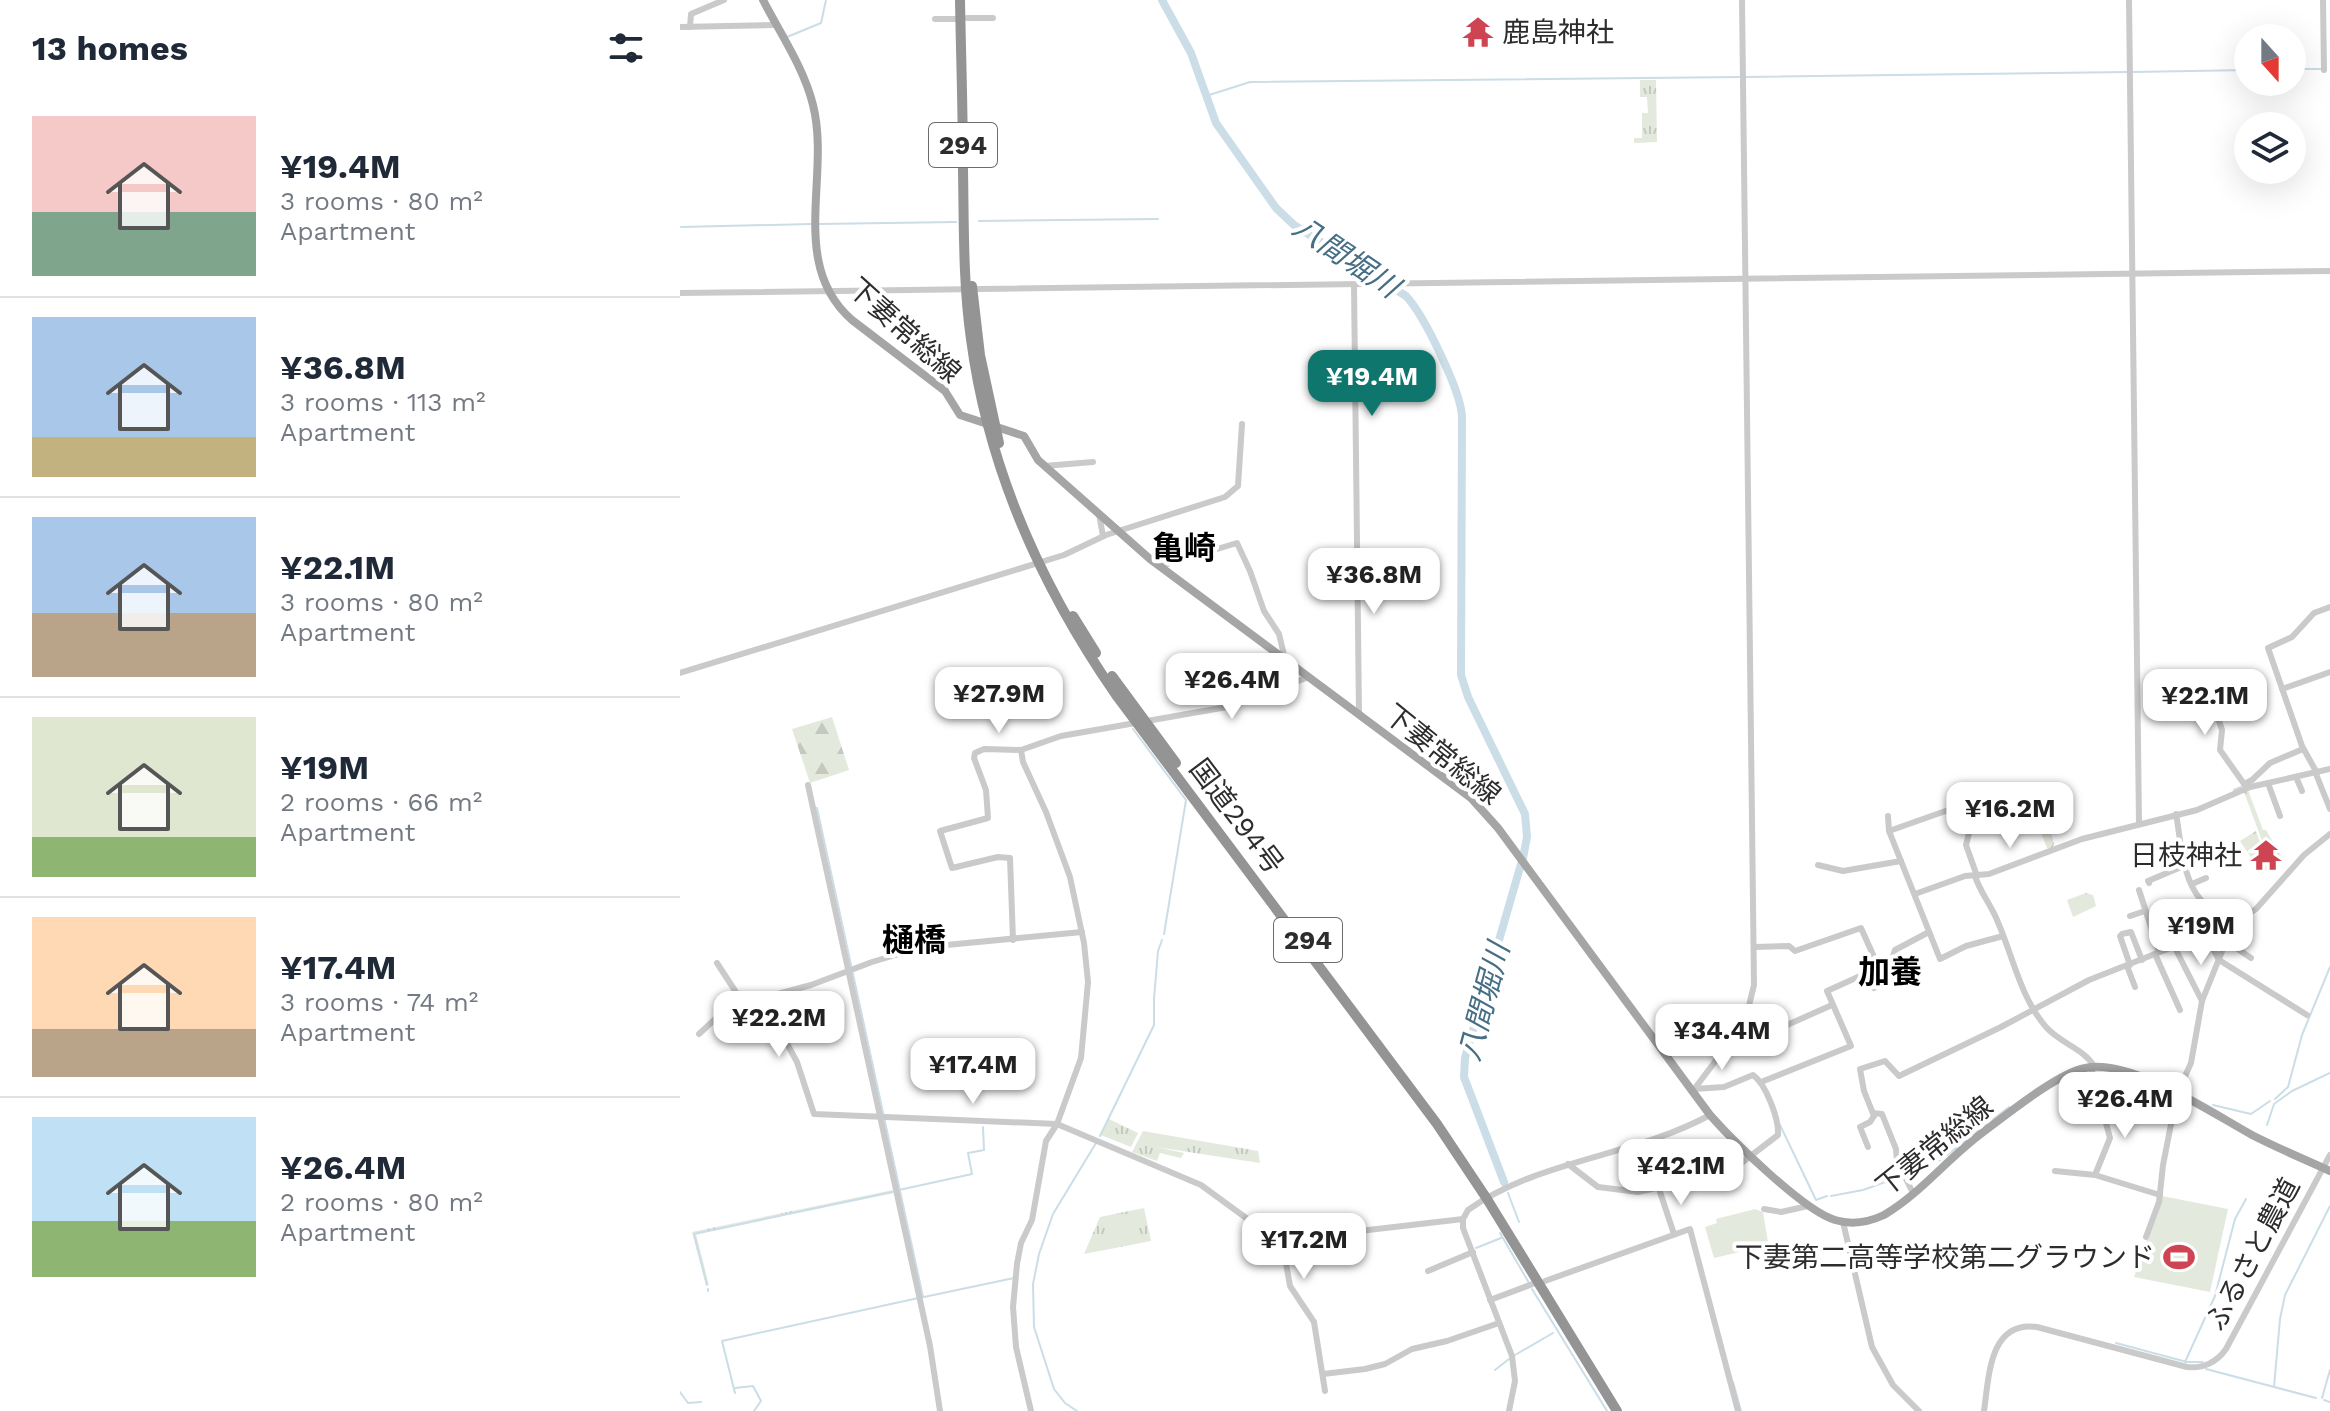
<!DOCTYPE html>
<meta charset="utf-8">
<style>
:root{--surface:#fff;--page:#f6f6f7;--text:#1f2937;--muted:#747a83;--line:#e0e1e3;--accent:#0f766e}
body{margin:0;font-family:"Work Sans","Noto Sans JP",sans-serif;background:var(--page);color:var(--text);height:100vh;display:flex;flex-direction:column;font-size:30px;white-space:nowrap}
*{box-sizing:border-box;margin:0}
p{font-size:26px;color:var(--muted)}
.icon{flex:none;width:44px;height:44px;fill:none;stroke:currentColor;stroke-width:2;stroke-linecap:round;stroke-linejoin:round}
.map{position:relative;flex:1;overflow:hidden}
.side{display:flex;flex-direction:column;background:var(--surface);width:680px}
.side>*{flex:none}
.needle{width:52px;rotate:159deg}
.buttons{position:absolute;left:1554px;top:24px;display:grid;gap:16px}
.buttons a{display:grid;place-items:center;width:72px;height:72px;border-radius:50%;background:var(--surface);box-shadow:0 8px 32px #0002;font-size:40px}
.price{position:absolute;translate:-50% -68px;padding:0 18px;border-radius:16px;background:#fff;color:#222;font-size:26px;line-height:52px;filter:drop-shadow(0 2px 4px #0008)}
.price::after{content:'';position:absolute;left:50%;top:48px;width:24px;height:18px;margin-left:-12px;background:inherit;clip-path:polygon(0 0,100% 0,50% 100%)}
.price.current{background:var(--accent);color:#fff}
ul{padding:0;list-style:none}
li{display:flex;align-items:center;gap:24px;height:200px;padding:0 32px}
li+li{border-top:2px solid var(--line)}
li span{display:grid;place-items:center;flex:none;width:224px;height:160px;border-radius:0px;color:#555}
li>.icon{margin-inline-start:auto}
span .icon{width:96px;height:96px;fill:#fffc;stroke-width:1}
li b{font-size:34px}
h2{display:flex;justify-content:space-between;align-items:center;height:96px;padding:0 32px;font-size:34px}
main{display:flex;flex:1;min-height:0}
.map>svg:first-child{display:block}
.grass{fill:url(#grass-tufts)}
.forest{fill:url(#forest-firs)}
.pitch{fill:#e4e9dd}
.lines{fill:none;stroke-linecap:round;stroke-linejoin:round}
.stream{stroke:#cbdde7;stroke-width:2}
.river{stroke:#cbdde7;stroke-width:8}
.minor{stroke:#cacaca;stroke-width:6}
.major{stroke:#a5a5a5;stroke-width:8}
.highway{stroke:#949494;stroke-width:10}
.labels{text-anchor:middle;stroke-width:8;stroke-linejoin:round;paint-order:stroke}
.shield{fill:#fff;stroke:#6c6c6c;stroke-width:2}
.shield-label{font-size:26px;font-weight:bold;fill:#2d2d2d}
.poi-label{font-size:28px;fill:#2d2d2d;stroke:#fff;text-anchor:end}
.street-label{font-size:28px;fill:#2d2d2d;stroke:#fff}
.water-label{font-size:30px;font-style:italic;fill:#466e85;stroke:#fff}
.quarter-label{font-size:32px;font-weight:bold;fill:#000;stroke:#fff}
</style>
<main>
<section class="side">
<h2>13 homes<svg class="icon" aria-label="filters" viewBox="0 0 24 24"><path d="M4 7h16M4 17h16"/><circle cx="9" cy="7" r="2"/><circle cx="15" cy="17" r="2"/></svg></h2>
<ul>
<li><span style="background:linear-gradient(#f6c9c9 60%,#7fa58c 0)"><svg class="icon" aria-label="home" viewBox="0 0 24 24"><path d="M3 11l9-7 9 7M6 9v11h12V9"/></svg></span><div><b>¥19.4M</b><p>3 rooms · 80 m²</p><p>Apartment</p></div></li>
<li><span style="background:linear-gradient(#a9c7e8 75%,#c2b280 0)"><svg class="icon" aria-label="home" viewBox="0 0 24 24"><path d="M3 11l9-7 9 7M6 9v11h12V9"/></svg></span><div><b>¥36.8M</b><p>3 rooms · 113 m²</p><p>Apartment</p></div></li>
<li><span style="background:linear-gradient(#a9c7e8 60%,#b9a48a 0)"><svg class="icon" aria-label="home" viewBox="0 0 24 24"><path d="M3 11l9-7 9 7M6 9v11h12V9"/></svg></span><div><b>¥22.1M</b><p>3 rooms · 80 m²</p><p>Apartment</p></div></li>
<li><span style="background:linear-gradient(#dfe7d0 75%,#8fb573 0)"><svg class="icon" aria-label="home" viewBox="0 0 24 24"><path d="M3 11l9-7 9 7M6 9v11h12V9"/></svg></span><div><b>¥19M</b><p>2 rooms · 66 m²</p><p>Apartment</p></div></li>
<li><span style="background:linear-gradient(#ffd9b3 70%,#b9a48a 0)"><svg class="icon" aria-label="home" viewBox="0 0 24 24"><path d="M3 11l9-7 9 7M6 9v11h12V9"/></svg></span><div><b>¥17.4M</b><p>3 rooms · 74 m²</p><p>Apartment</p></div></li>
<li><span style="background:linear-gradient(#bfe0f5 65%,#8fb573 0)"><svg class="icon" aria-label="home" viewBox="0 0 24 24"><path d="M3 11l9-7 9 7M6 9v11h12V9"/></svg></span><div><b>¥26.4M</b><p>2 rooms · 80 m²</p><p>Apartment</p></div></li>
</ul>
</section>
<div class="map">
<svg width="1650" height="1411" viewBox="0 0 1650 1411">
<defs>
<pattern id="grass-tufts" width="24" height="20" patternUnits="userSpaceOnUse" patternTransform="scale(2)"><rect width="24" height="20" fill="#e4e9dd"/><path d="M3 7l-1-3M5 7V3M7 7l1-3M15 17l-1-3M17 17v-4M19 17l1-3" fill="none" stroke="#c4c8be"/></pattern>
<pattern id="forest-firs" width="22" height="20" patternUnits="userSpaceOnUse" patternTransform="scale(2)"><rect width="22" height="20" fill="#e4e9dd"/><path d="M5 1l3.5 6h-7zM16 11l3.5 6h-7z" fill="#c4c8be"/></pattern>
</defs>
<rect width="100%" height="100%" fill="#fff"/>
<!-- grass -->
<g class="grass">
<path d="M 960,80 L 976,80 L 977,142 L 954,143 L 954,138 L 962,138 L 962,113 L 968,113 L 967,97 L 960,97 Z"/>
<path d="M 1568,790 L 1583,830 L 1586,830 L 1601,856 L 1582,874 L 1560,841 L 1576,831 L 1582,848 L 1578,854 L 1581,858 L 1580,863 L 1586,866 L 1589,860 L 1564,792 Z"/>
<path d="M 1406,893 L 1413,895 L 1416,906 L 1393,917 L 1387,900 Z"/>
<path d="M 429,1119 L 458,1133 L 451,1147 L 421,1135 Z"/>
<path d="M 463,1131 L 578,1151 L 580,1163 L 476,1147 L 504,1153 L 501,1158 L 480,1153 L 477,1161 L 452,1152 Z"/>
<path d="M 213,1190 L 214,1193 L 16,1234 L 29,1285 L 26,1285 L 12,1232 Z"/>
<path d="M 464,1208 L 471,1241 L 404,1254 L 420,1217 Z"/>
</g>
<!-- forest -->
<g class="forest">
<path d="M 152,717 L 169,770 L 130,783 L 112,729 Z"/>
<path d="M 1347,793 L 1360,797 L 1361,810 L 1368,820 L 1374,844 L 1372,849 L 1367,848 L 1359,827 L 1344,831 L 1339,830 L 1340,825 L 1346,826 L 1354,821 L 1351,806 L 1347,801 L 1337,804 L 1339,796 L 1345,796 Z"/>
</g>
<!-- pitch -->
<g class="pitch">
<path d="M 1482,1196 L 1548,1209 L 1530,1292 L 1454,1277 Z"/>
<path d="M 1075,1209 L 1083,1212 L 1088,1242 L 1085,1246 L 1034,1258 L 1025,1227 L 1037,1223 L 1036,1219 Z"/>
</g>
<g class="lines">
<!-- stream -->
<g class="stream">
<path d="M 107,37 L 141,23 L 146,0"/>
<path d="M 1612,69 L 1641,69"/>
<path d="M 1453,72 L 1568,70"/>
<path d="M 1065,77 L 1447,72"/>
<path d="M 526,96 L 570,82 L 1059,77"/>
<path d="M 299,221 L 478,219"/>
<path d="M 139,224 L 276,222"/>
<path d="M 1,227 L 131,224"/>
<path d="M 453,729 L 506,800 L 484,934"/>
<path d="M 1554,790 L 1561,787"/>
<path d="M 1595,1099 L 1608,1087 L 1622,1035 L 1650,967"/>
<path d="M 1533,1105 L 1571,1114 L 1590,1101"/>
<path d="M 1100,1125 L 1136,1200 L 1147,1196"/>
<path d="M 1587,1125 L 1594,1104 L 1612,1091 L 1650,1073"/>
<path d="M 420,1136 L 474,1025 L 474,999 L 478,951 L 482,940"/>
<path d="M 1228,1174 L 1262,1159 L 1329,1107"/>
<path d="M 219,1190 L 292,1174 L 288,1153 L 304,1150 L 303,1127"/>
<path d="M 828,1193 L 839,1222"/>
<path d="M 1151,1196 L 1183,1190 L 1222,1176"/>
<path d="M 820,1233 L 849,1283"/>
<path d="M 796,1248 L 821,1238"/>
<path d="M 27,1285 L 14,1234 L 212,1192"/>
<path d="M 28,1289 L 28,1291"/>
<path d="M 852,1289 L 927,1411"/>
<path d="M 244,1297 L 334,1278"/>
<path d="M 1436,1343 L 1507,1362 L 1523,1362"/>
<path d="M 835,1355 L 873,1333"/>
<path d="M 1505,1362 L 1535,1296 L 1555,1219 L 1566,1199"/>
<path d="M 1526,1369 L 1636,1398"/>
<path d="M 815,1370 L 829,1359"/>
<path d="M 1053,1382 L 1061,1411"/>
<path d="M 1594,1387 L 1600,1319 L 1605,1295 L 1650,1206"/>
<path d="M 55,1388 L 73,1386 L 81,1401 L 74,1411"/>
<path d="M 0,1392 L 8,1403 L 21,1402"/>
<path d="M 55,1393 L 42,1341 L 243,1297 L 137,808"/>
<path d="M 1642,1398 L 1650,1370"/>
<path d="M 1644,1400 L 1650,1402"/>
<path d="M 397,1411 L 385,1403 L 374,1389 L 354,1327 L 353,1284 L 359,1254 L 373,1214 L 416,1143"/>
</g>
<!-- river -->
<g class="river">
<path d="M 482,0 L 511,53 L 536,123 L 596,208 L 614,225 L 726,296 C 744,315 782,393 782,418 L 781,675 L 788,697 L 845,814 L 847,837 L 843,858"/>
<path d="M 824,1182 L 784,1077 L 785,1058 L 841,864"/>
</g>
<!-- minor -->
<g class="minor">
<path d="M 1449,0 L 1459,824"/>
<path d="M 1643,0 L 1644,70"/>
<path d="M 287,18 L 313,18"/>
<path d="M 255,19 L 281,19"/>
<path d="M 0,27 L 95,25"/>
<path d="M 10,27 L 11,14 L 44,0"/>
<path d="M 674,285 L 679,714"/>
<path d="M 0,293 L 1650,271"/>
<path d="M 364,466 L 413,462"/>
<path d="M 419,514 L 423,536"/>
<path d="M 481,566 L 557,543 L 570,571 L 584,611 L 599,634 L 605,659"/>
<path d="M 0,673 L 384,555 L 426,535 L 545,497 L 558,486 L 562,424"/>
<path d="M 1532,674 L 1532,699 L 1542,730 L 1540,750 L 1567,788"/>
<path d="M 1602,689 L 1650,672"/>
<path d="M 1637,773 L 1622,746 L 1588,648 L 1612,637 L 1634,613 L 1650,607"/>
<path d="M 1636,774 L 1650,809"/>
<path d="M 1616,777 L 1622,791"/>
<path d="M 1588,783 L 1600,816"/>
<path d="M 1564,784 L 1572,780 L 1590,763 L 1623,749"/>
<path d="M 128,785 L 250,1346 L 260,1411"/>
<path d="M 1496,814 C 1501,841 1502,879 1521,900 C 1529,909 1543,912 1553,920"/>
<path d="M 1208,816 L 1209,831 L 1260,959 L 1286,946 L 1323,936"/>
<path d="M 1209,831 L 1274,808 L 1289,833 L 1286,845 L 1297,876"/>
<path d="M 1138,865 L 1163,871 L 1221,861"/>
<path d="M 1295,876 C 1300,892 1311,905 1317,920 C 1333,956 1340,997 1366,1027 C 1380,1043 1404,1049 1414,1066"/>
<path d="M 1469,883 L 1468,881 L 1506,865"/>
<path d="M 1512,884 L 1526,878"/>
<path d="M 1459,890 L 1479,952"/>
<path d="M 1235,894 L 1285,876 L 1309,874 L 1402,839 L 1517,810 L 1570,787 L 1650,769"/>
<path d="M 1450,916 L 1465,911"/>
<path d="M 1484,924 L 1492,947"/>
<path d="M 1486,932 L 1534,914 L 1538,910"/>
<path d="M 1525,933 L 1539,960 L 1627,1015"/>
<path d="M 333,940 L 330,858 L 318,857 L 272,868 L 260,831 L 308,818 L 306,790 L 294,758 L 295,753 L 304,749 L 341,750"/>
<path d="M 1547,942 L 1571,958"/>
<path d="M 1494,946 L 1522,1001"/>
<path d="M 1074,947 L 1109,946 L 1115,951 L 1181,928 L 1199,968"/>
<path d="M 1475,954 L 1500,1010"/>
<path d="M 37,963 L 63,1003"/>
<path d="M 1450,965 L 1440,936 L 1442,934 L 1451,932 L 1462,960"/>
<path d="M 1447,966 L 1455,987"/>
<path d="M 1185,974 L 1194,988"/>
<path d="M 82,998 L 117,1062 L 134,1114 L 377,1124 L 521,1185 L 588,1234 L 602,1240 L 783,1219"/>
<path d="M 19,1034 L 48,1007 L 131,985 L 192,962 L 222,953 L 256,946 L 402,932"/>
<path d="M 1057,1035 L 1070,1031 L 1098,1029 L 1152,1005"/>
<path d="M 1411,1067 L 1430,1138 L 1415,1175 L 1480,1195"/>
<path d="M 1081,1082 L 1171,1046 L 1147,991 L 1211,962 L 1215,950 L 1249,932"/>
<path d="M 1012,1092 L 1065,1022 L 1074,985 L 1062,0"/>
<path d="M 1193,1113 L 1202,1114 L 1216,1149 L 1217,1161 L 1233,1193"/>
<path d="M 1188,1147 L 1180,1127 L 1190,1122 L 1194,1116 L 1184,1091 L 1180,1069 L 1205,1061 L 1219,1076 L 1321,1027 L 1409,980 L 1523,935 L 1552,919"/>
<path d="M 888,1164 L 918,1187 L 958,1192 L 1051,1171 L 1098,1135 C 1099,1119 1086,1084 1073,1075 L 1044,1087 L 1014,1089"/>
<path d="M 1375,1171 L 1415,1175"/>
<path d="M 979,1189 L 994,1234"/>
<path d="M 1084,1209 L 1101,1212 L 1128,1206"/>
<path d="M 1163,1222 L 1192,1347 L 1213,1385 L 1239,1411"/>
<path d="M 1466,1237 L 1479,1202 L 1483,1165 L 1497,1094 L 1511,1063 L 1522,1001 L 1543,949 L 1556,922 L 1576,909 L 1624,855 L 1650,834"/>
<path d="M 602,1240 L 610,1286 L 634,1322 L 645,1391"/>
<path d="M 748,1271 L 793,1252"/>
<path d="M 865,1281 L 1010,1229 L 1058,1411"/>
<path d="M 810,1300 L 858,1282"/>
<path d="M 643,1374 L 685,1369 L 705,1364 L 732,1349 L 767,1341 L 819,1323"/>
<path d="M 351,1411 L 336,1347 L 333,1307 L 337,1264 L 341,1243 L 352,1220 L 366,1141 L 377,1124 L 401,1058 L 408,982 L 404,943 L 390,877 L 366,812 L 343,762 L 341,750 L 381,736 L 547,707 L 629,677"/>
<path d="M 829,1411 L 835,1381 L 832,1356 L 783,1228 L 783,1219 L 788,1210 C 860,1159 953,1157 1030,1115"/>
<path d="M 1304,1411 C 1309,1377 1309,1320 1357,1327 L 1507,1367 C 1523,1369 1537,1362 1546,1349 L 1650,1155"/>
</g>
<!-- major -->
<path class="major" d="M 83,0 C 100,33 124,68 133,105 C 151,176 108,264 172,320 L 265,391 L 280,415 L 344,436 L 358,460 L 470,559 L 791,798 L 818,828 L 1030,1115 C 1053,1141 1124,1211 1155,1220 C 1171,1225 1189,1222 1204,1215 C 1240,1194 1268,1158 1302,1133 C 1326,1115 1378,1073 1405,1068 C 1451,1058 1532,1113 1572,1135 C 1597,1148 1624,1159 1650,1171"/>
<!-- highway -->
<g class="highway">
<path d="M 280,0 C 281,57 283,113 283,170 C 284,226 283,283 291,339 C 308,469 362,588 436,695 L 757,1124 L 807,1199 L 937,1411"/>
<path d="M 292,286 L 300,355 L 319,443"/>
<path d="M 393,616 L 416,653"/>
<path d="M 432,676 L 496,763"/>
</g>
</g>
<!-- icons -->
<defs>
<symbol id="temple-bare" viewBox="-9 -9 18 18"><path d="M0-6L5-2H3V0L6.5 2.5H4V6H1.5V3h-3V6H-4V2.5H-6.5L-3 0V-2H-5Z" fill="#cf4452" stroke="#fff" stroke-width="2.5" paint-order="stroke"/></symbol>
<symbol id="stadium-bare" viewBox="-9 -9 18 18"><path d="M0-5a6.5 5 0 1 0 0 10a6.5 5 0 1 0 0-10ZM-3.5-1.8h7v3.6h-7Z" fill="#cf4452" stroke="#fff" stroke-width="2.5" paint-order="stroke"/></symbol>
</defs>
<g fill-rule="evenodd">
<use href="#temple-bare" x="776" y="10" width="44" height="44"/>
<use href="#temple-bare" x="1564" y="833" width="44" height="44"/>
<use href="#stadium-bare" x="1477" y="1235" width="44" height="44"/>
</g>
<g class="labels">
<!-- shield labels -->
<g class="shield">
<rect x="249" y="123" width="68" height="44" rx="6"/>
<rect x="594" y="918" width="68" height="44" rx="6"/>
</g>
<g class="shield-label">
<text x="283" y="154">294</text>
<text x="628" y="949">294</text>
</g>
<!-- poi labels -->
<g class="poi-label">
<text x="822" y="42" text-anchor="start">鹿島神社</text>
<text x="1562" y="865">日枝神社</text>
<text x="1475" y="1267">下妻第二高等学校第二グラウンド</text>
</g>
<!-- street labels -->
<g class="street-label">
<text transform="translate(225 330) rotate(42)" y="10">下妻常総線</text>
<text transform="translate(763 754) rotate(39)" y="10">下妻常総線</text>
<text transform="translate(557 816) rotate(53)" y="10">国道294号</text>
<text transform="translate(1254 1146) rotate(-39)" y="10">下妻常総線</text>
<text transform="translate(1572 1254) rotate(-62)" y="10">ふるさと農道</text>
</g>
<!-- water labels -->
<g class="water-label">
<text transform="translate(666 257) rotate(34)" y="10">八間堀川</text>
<text transform="translate(804 1002) rotate(-75)" y="10">八間堀川</text>
</g>
<!-- quarter labels -->
<g class="quarter-label">
<text x="504" y="559">亀崎</text>
<text x="234" y="951">樋橋</text>
<text x="1210" y="983">加養</text>
</g>
</g>
</svg>
<div class="buttons">
<a><svg class="needle" viewBox="-14 -14 28 28"><path d="M0-13l5 13h-10z" fill="#e53935"/><path d="M0 13l5-13h-10z" fill="#747a83"/></svg></a>
<a><svg class="icon" aria-label="layers" viewBox="0 0 24 24"><path d="M12 4l9 5-9 5-9-5zM3 14l9 5 9-5"/></svg></a>
</div>
<b class="price current" style="left:692px;top:418px">¥19.4M</b>
<b class="price" style="left:694px;top:616px">¥36.8M</b>
<b class="price" style="left:552px;top:721px">¥26.4M</b>
<b class="price" style="left:319px;top:735px">¥27.9M</b>
<b class="price" style="left:1525px;top:737px">¥22.1M</b>
<b class="price" style="left:1330px;top:850px">¥16.2M</b>
<b class="price" style="left:1521px;top:967px">¥19M</b>
<b class="price" style="left:99px;top:1059px">¥22.2M</b>
<b class="price" style="left:1042px;top:1072px">¥34.4M</b>
<b class="price" style="left:293px;top:1106px">¥17.4M</b>
<b class="price" style="left:1445px;top:1140px">¥26.4M</b>
<b class="price" style="left:1001px;top:1207px">¥42.1M</b>
<b class="price" style="left:624px;top:1281px">¥17.2M</b>
</div>
</main>
